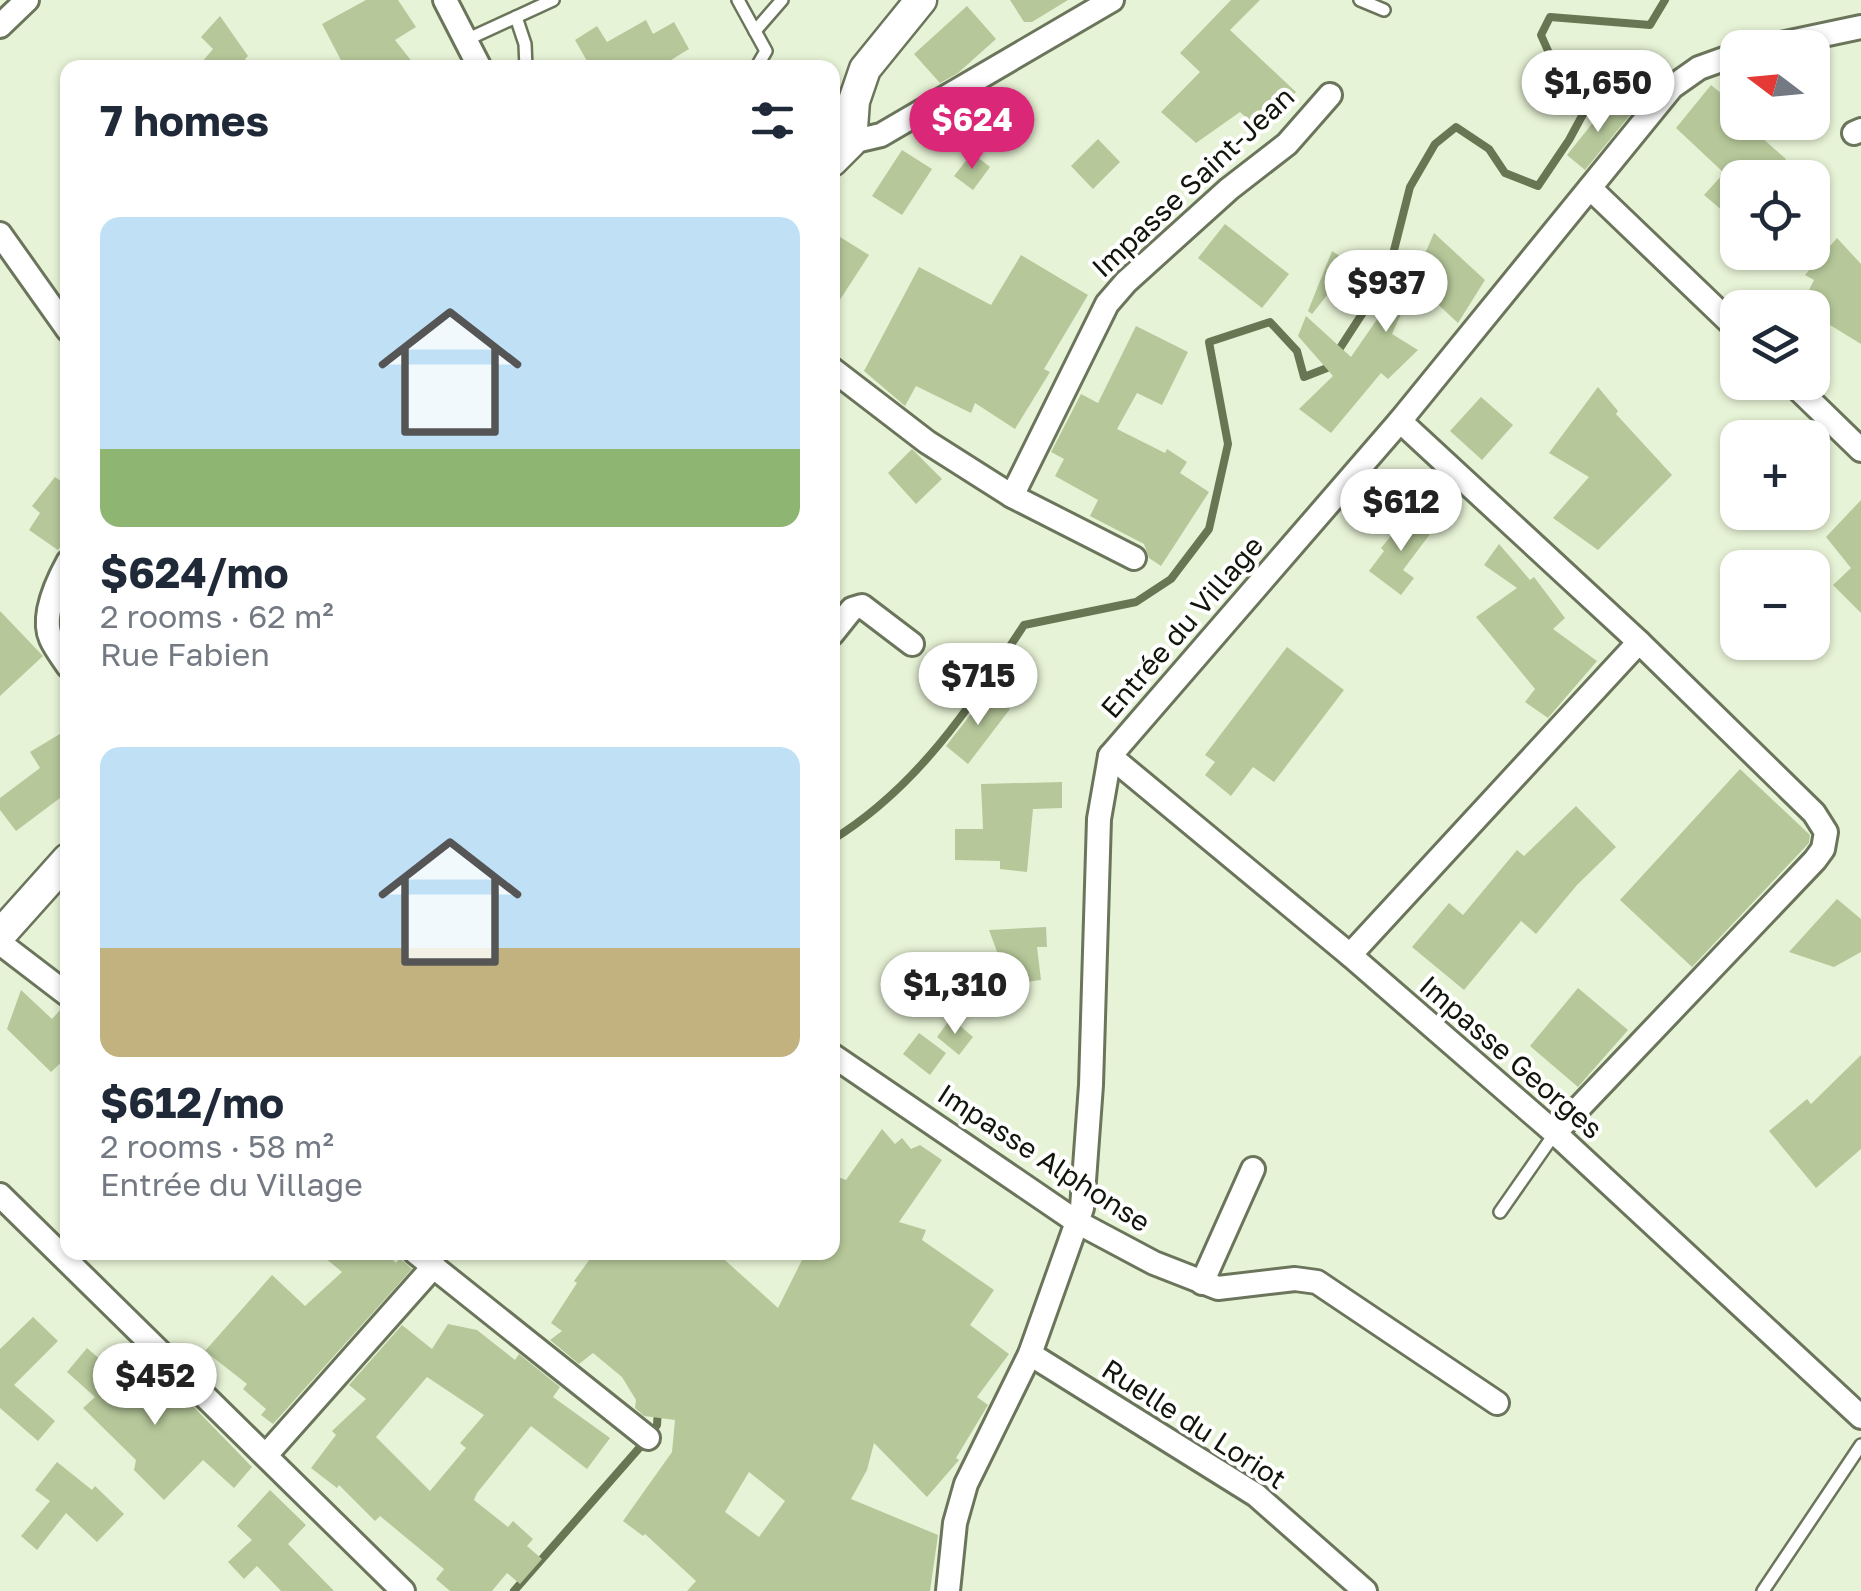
<!DOCTYPE html>
<meta charset="utf-8">
<style>
:root{--surface:#fff;--page:#f6f6f7;--text:#1f2937;--muted:#747a83;--accent:#db2777}
body{margin:0;font-family:"Golos Text",sans-serif;background:var(--page);color:var(--text);height:100vh;display:flex;flex-direction:column;font-size:38px;white-space:nowrap}
*{box-sizing:border-box;margin:0}
p{font-size:32px;color:var(--muted)}
.icon{flex:none;width:55px;height:55px;fill:none;stroke:currentColor;stroke-width:2;stroke-linecap:round;stroke-linejoin:round}
.map{position:relative;flex:1;overflow:hidden}
.side{position:absolute;left:60px;top:60px;width:780px;height:1200px;display:flex;flex-direction:column;background:var(--surface);border-radius:20px;box-shadow:0 2px 8px #0004}
.side>*{flex:none}
.needle{width:65px;rotate:286deg}
.tools{position:absolute;left:1720px;top:30px;display:grid;gap:20px}
.tools a{display:grid;place-items:center;width:110px;height:110px;border-radius:20px;background:var(--surface);box-shadow:0 2px 8px #0004;font-size:50px}
.price{position:absolute;translate:-50% -85px;padding:0 22px;border-radius:35px;background:#fff;color:#222;font-size:32px;line-height:65px;filter:drop-shadow(0 2px 5px #0008)}
.price::after{content:'';position:absolute;left:50%;top:60px;width:30px;height:22px;margin-left:-15px;background:inherit;clip-path:polygon(0 0,100% 0,50% 100%)}
.price.selected{background:var(--accent);color:#fff}
ul{padding:0;list-style:none}
li{display:grid;align-content:center;gap:20px;height:530px;padding:0 40px}
li span{display:grid;place-items:center;height:310px;border-radius:20px;color:#555}
li>.icon{margin-inline-start:auto}
span .icon{width:180px;height:180px;fill:#fffc;stroke-width:1}
li b{font-size:42px}
h2{display:flex;justify-content:space-between;align-items:center;height:120px;padding:0 40px;font-size:42px}
.map>svg:first-child{display:block}
.lines{fill:none;stroke-linecap:round;stroke-linejoin:round}
.stream{stroke:#687653;stroke-width:8}
.building{fill:#b6c89a;fill-rule:evenodd}
.service-casing{stroke:#6a755b;stroke-width:16}
.minor-casing{stroke:#6a755b;stroke-width:28}
.tertiary-casing{stroke:#6a755b;stroke-width:35}
.service{stroke:#fff;stroke-width:11}
.minor{stroke:#fff;stroke-width:22}
.tertiary{stroke:#fff;stroke-width:30}
.labels{text-anchor:middle;stroke-width:8;stroke-linejoin:round;paint-order:stroke}
.street-label{font-size:28px;fill:#11150b;stroke:#fff}
</style>
<div class="map">
<svg width="1861" height="1591" viewBox="0 0 1861 1591">
<rect width="100%" height="100%" fill="#e7f3d6"/>
<g class="lines">
<!-- stream -->
<g class="stream">
<path d="M 832,840 C 918,787 970,707 1024,625 L 1136,602 L 1171,579 L 1209,529 L 1228,444 L 1209,342 L 1270,322 L 1297,351 L 1304,377 L 1327,368 L 1388,274 L 1410,187 L 1435,144 L 1456,127 L 1489,149 L 1505,173 L 1538,186 L 1569,140 L 1595,92 L 1566,58 L 1549,53 L 1541,35 L 1550,17 L 1650,25 L 1665,0"/>
<path d="M 514,1591 L 648,1438 L 657,1425 L 658,1409"/>
</g>
</g>
<!-- building -->
<g class="building">
<path d="M 366,0 L 398,0 L 416,27 L 395,40 L 417,68 L 345,68 L 322,24 Z"/>
<path d="M 1010,0 L 1068,0 L 1032,22 L 1024,22 Z"/>
<path d="M 1231,0 L 1260,0 L 1230,30 L 1296,92 L 1258,129 L 1240,112 L 1196,143 L 1161,112 L 1200,72 L 1180,53 Z"/>
<path d="M 967,6 L 996,39 L 958,73 L 940,83 L 914,54 Z"/>
<path d="M 220,16 L 248,56 L 245,59 L 251,68 L 197,68 L 213,49 L 201,37 Z"/>
<path d="M 646,20 L 653,34 L 674,22 L 689,49 L 671,60 L 676,68 L 591,68 L 575,40 L 597,26 L 607,42 Z"/>
<path d="M 1711,85 L 1738,107 L 1738,122 L 1744,122 L 1786,159 L 1770,178 L 1738,178 L 1738,224 L 1704,195 L 1724,173 L 1676,128 Z"/>
<path d="M 1611,100 L 1630,115 L 1585,170 L 1567,155 Z"/>
<path d="M 1098,139 L 1120,162 L 1093,189 L 1071,166 Z"/>
<path d="M 902,150 L 932,169 L 902,215 L 872,196 Z"/>
<path d="M 972,153 L 990,167 L 973,190 L 954,176 Z"/>
<path d="M 1225,224 L 1289,274 L 1262,308 L 1198,258 Z"/>
<path d="M 1434,233 L 1485,280 L 1458,323 L 1415,283 L 1392,334 L 1418,350 L 1388,379 L 1381,373 L 1331,433 L 1299,409 L 1333,376 L 1298,336 L 1306,316 L 1351,357 L 1380,315 L 1375,313 L 1388,292 L 1394,295 L 1406,277 L 1413,281 Z"/>
<path d="M 840,237 L 869,255 L 832,312 L 832,248 Z"/>
<path d="M 1837,238 L 1861,264 L 1861,344 L 1812,314 L 1812,308 L 1800,308 L 1814,280 L 1805,275 Z"/>
<path d="M 1332,251 L 1352,264 L 1312,314 L 1308,311 Z"/>
<path d="M 1021,255 L 1088,295 L 1044,369 L 1050,372 L 1015,429 L 975,403 L 971,413 L 916,386 L 905,406 L 864,371 L 919,267 L 991,305 Z"/>
<path d="M 1136,326 L 1188,352 L 1162,405 L 1137,393 L 1117,429 L 1165,453 L 1167,449 L 1187,462 L 1180,473 L 1209,492 L 1161,566 L 1149,558 L 1144,544 L 1090,516 L 1098,500 L 1055,476 L 1064,459 L 1051,452 L 1081,394 L 1098,403 Z"/>
<path d="M 1598,387 L 1618,411 L 1616,414 L 1672,475 L 1598,550 L 1553,518 L 1589,477 L 1549,453 Z"/>
<path d="M 1481,397 L 1513,425 L 1482,460 L 1450,431 Z"/>
<path d="M 912,449 L 942,479 L 916,504 L 888,473 Z"/>
<path d="M 55,477 L 68,486 L 68,535 L 58,550 L 29,530 L 40,513 L 32,506 Z"/>
<path d="M 1861,500 L 1861,613 L 1833,585 L 1851,568 L 1826,537 Z"/>
<path d="M 1419,514 L 1436,526 L 1403,570 L 1414,578 L 1401,595 L 1369,571 L 1384,551 L 1381,548 L 1396,530 L 1403,535 Z"/>
<path d="M 1499,544 L 1530,580 L 1534,577 L 1565,618 L 1553,629 L 1597,661 L 1548,718 L 1525,702 L 1535,689 L 1476,617 L 1517,588 L 1484,565 Z"/>
<path d="M 0,611 L 43,656 L 0,696 Z"/>
<path d="M 1287,647 L 1344,690 L 1274,782 L 1253,767 L 1231,796 L 1205,775 L 1215,762 L 1205,755 Z"/>
<path d="M 988,692 L 1010,709 L 968,764 L 946,746 Z"/>
<path d="M 68,729 L 68,792 L 16,831 L 0,810 L 0,798 L 40,768 L 30,752 Z"/>
<path d="M 1740,769 L 1810,835 L 1809,843 L 1692,967 L 1620,900 Z"/>
<path d="M 1062,782 L 1062,808 L 1033,809 L 1027,872 L 1000,869 L 1000,861 L 955,860 L 955,829 L 983,829 L 981,784 Z"/>
<path d="M 1576,806 L 1616,847 L 1577,885 L 1536,934 L 1521,921 L 1464,990 L 1412,947 L 1449,903 L 1463,915 L 1517,850 L 1524,856 Z"/>
<path d="M 1837,899 L 1861,919 L 1861,952 L 1834,967 L 1789,952 Z"/>
<path d="M 1046,927 L 1047,947 L 1037,947 L 1041,980 L 1009,984 L 989,930 Z"/>
<path d="M 1578,988 L 1628,1030 L 1578,1087 L 1530,1046 Z"/>
<path d="M 21,990 L 52,1019 L 62,1008 L 68,1010 L 68,1056 L 51,1072 L 7,1029 Z"/>
<path d="M 951,1018 L 973,1037 L 959,1055 L 937,1037 Z"/>
<path d="M 919,1033 L 946,1053 L 930,1075 L 903,1054 Z"/>
<path d="M 1861,1055 L 1861,1149 L 1816,1188 L 1769,1131 L 1807,1099 L 1811,1104 Z"/>
<path d="M 882,1129 L 895,1144 L 902,1138 L 911,1149 L 920,1145 L 942,1160 L 899,1222 L 926,1230 L 922,1240 L 994,1290 L 970,1325 L 1009,1354 L 977,1397 L 988,1405 L 956,1458 L 959,1460 L 927,1497 L 874,1443 L 867,1470 L 851,1499 L 938,1535 L 930,1591 L 687,1591 L 696,1581 L 645,1534 L 643,1536 L 623,1521 L 672,1452 L 675,1420 L 644,1416 L 635,1408 L 636,1400 L 622,1377 L 593,1353 L 579,1364 L 550,1340 L 562,1331 L 551,1323 L 577,1283 L 574,1281 L 595,1252 L 716,1252 L 778,1308 L 806,1252 L 832,1252 L 832,1175 L 846,1180 ZM 749,1472 L 785,1501 L 759,1537 L 725,1512 Z"/>
<path d="M 318,1252 L 384,1252 L 396,1263 L 400,1258 L 412,1269 L 273,1424 L 261,1415 L 266,1409 L 243,1389 L 247,1384 L 205,1351 L 272,1275 L 305,1306 L 342,1272 Z"/>
<path d="M 33,1317 L 58,1341 L 14,1385 L 55,1421 L 38,1441 L 0,1408 L 0,1349 Z"/>
<path d="M 448,1324 L 477,1330 L 515,1360 L 519,1354 L 560,1387 L 553,1397 L 610,1438 L 587,1469 L 531,1426 L 477,1493 L 474,1500 L 508,1527 L 513,1521 L 533,1539 L 527,1546 L 542,1559 L 520,1584 L 507,1573 L 492,1591 L 450,1591 L 436,1579 L 444,1569 L 380,1516 L 375,1521 L 339,1485 L 337,1488 L 311,1468 L 336,1435 L 332,1431 L 366,1399 L 349,1385 L 402,1325 L 432,1349 ZM 427,1377 L 484,1415 L 460,1443 L 466,1448 L 430,1491 L 376,1437 Z"/>
<path d="M 87,1348 L 118,1375 L 128,1364 L 171,1408 L 183,1396 L 252,1467 L 234,1488 L 203,1460 L 164,1500 L 134,1470 L 136,1460 L 83,1408 L 95,1397 L 67,1372 Z"/>
<path d="M 57,1462 L 92,1490 L 95,1486 L 124,1514 L 97,1542 L 66,1513 L 37,1550 L 21,1536 L 50,1501 L 35,1490 Z"/>
<path d="M 270,1490 L 306,1525 L 288,1544 L 334,1591 L 281,1591 L 257,1566 L 244,1579 L 228,1562 L 252,1540 L 237,1526 Z"/>
</g>
<g class="lines">
<defs>
<g id="service">
<path d="M 738,0 L 766,51 L 756,68"/>
<path d="M 1360,0 L 1384,10"/>
<path d="M 516,17 L 525,44 L 526,68"/>
<path d="M 755,31 L 782,0"/>
<path d="M 466,40 L 553,0"/>
<path d="M 1500,1212 L 1555,1133"/>
<path d="M 1763,1591 L 1861,1445"/>
</g>
<g id="minor">
<path d="M 445,0 L 480,68"/>
<path d="M 0,26 L 27,0"/>
<path d="M 1762,48 L 1861,27"/>
<path d="M 1854,133 L 1861,130"/>
<path d="M 851,142 L 881,135 L 1112,0"/>
<path d="M 1590,188 L 1738,330"/>
<path d="M 0,234 L 68,330"/>
<path d="M 832,369 L 927,442 L 1012,496 L 1107,304 L 1126,282 L 1229,189 L 1287,144 L 1330,95"/>
<path d="M 1791,382 L 1861,450"/>
<path d="M 1400,421 L 1639,642 L 1814,813 L 1826,832 L 1823,849 L 1815,860 L 1555,1133"/>
<path d="M 1012,496 L 1134,558"/>
<path d="M 68,562 C 57,582 41,617 51,639 C 55,648 62,657 68,666"/>
<path d="M 832,634 L 852,609 L 862,606 L 912,644"/>
<path d="M 1110,756 L 1350,955 L 1555,1133 L 1861,1417"/>
<path d="M 0,943 L 68,995"/>
<path d="M 1350,955 L 1639,642"/>
<path d="M 832,1055 L 1077,1222 L 1154,1263 L 1218,1288 L 1295,1279 L 1317,1282 L 1497,1403"/>
<path d="M 0,1195 L 403,1591"/>
<path d="M 415,1252 L 648,1438"/>
<path d="M 1202,1283 L 1253,1169"/>
<path d="M 1030,1354 L 1256,1495 L 1365,1591"/>
<path d="M 267,1454 L 434,1266"/>
<path d="M 948,1591 L 955,1523 L 966,1484 L 1030,1354 L 1082,1208 L 1091,1085 L 1099,819 L 1110,756 L 1400,421 L 1672,87 L 1699,68 L 1738,54"/>
</g>
<g id="tertiary">
<path d="M 832,161 L 851,142 L 854,101 L 865,69 L 921,0"/>
<path d="M 0,935 L 68,859"/>
</g>
</defs>
<!-- service casing -->
<use href="#service" class="service-casing"/>
<!-- minor casing -->
<use href="#minor" class="minor-casing"/>
<!-- tertiary casing -->
<use href="#tertiary" class="tertiary-casing"/>
<!-- service -->
<use href="#service" class="service"/>
<!-- minor -->
<use href="#minor" class="minor"/>
<!-- tertiary -->
<use href="#tertiary" class="tertiary"/>
</g>
<g class="labels">
<!-- street labels -->
<g class="street-label">
<text transform="translate(1193 182) rotate(-43)" y="10">Impasse Saint-Jean</text>
<text transform="translate(1182 627) rotate(-49)" y="10">Entrée du Village</text>
<text transform="translate(1511 1057) rotate(41)" y="10">Impasse Georges</text>
<text transform="translate(1044 1158) rotate(33)" y="10">Impasse Alphonse</text>
<text transform="translate(1194 1424) rotate(33)" y="10">Ruelle du Loriot</text>
</g>
</g>
</svg>
<div class="tools">
<a><svg class="needle" viewBox="-14 -14 28 28"><path d="M0-13l5 13h-10z" fill="#e53935"/><path d="M0 13l5-13h-10z" fill="#747a83"/></svg></a>
<a><svg class="icon" aria-label="locate" viewBox="0 0 24 24"><circle cx="12" cy="12" r="6"/><path d="M12 2v4M12 18v4M2 12h4M18 12h4"/></svg></a>
<a><svg class="icon" aria-label="layers" viewBox="0 0 24 24"><path d="M12 4l9 5-9 5-9-5zM3 14l9 5 9-5"/></svg></a>
<a>+</a>
<a>−</a>
</div>
<b class="price" style="left:1598px;top:135px">$1,650</b>
<b class="price selected" style="left:972px;top:172px">$624</b>
<b class="price" style="left:1386px;top:335px">$937</b>
<b class="price" style="left:1401px;top:554px">$612</b>
<b class="price" style="left:978px;top:728px">$715</b>
<b class="price" style="left:955px;top:1037px">$1,310</b>
<b class="price" style="left:155px;top:1428px">$452</b>
<section class="side">
<h2>7 homes<svg class="icon" aria-label="filters" viewBox="0 0 24 24"><path d="M4 7h16M4 17h16"/><circle cx="9" cy="7" r="2"/><circle cx="15" cy="17" r="2"/></svg></h2>
<ul>
<li><span style="background:linear-gradient(#bfe0f5 75%,#8fb573 0)"><svg class="icon" aria-label="home" viewBox="0 0 24 24"><path d="M3 11l9-7 9 7M6 9v11h12V9"/></svg></span><div><b>$624/mo</b><p>2 rooms · 62 m²</p><p>Rue Fabien</p></div></li>
<li><span style="background:linear-gradient(#bfe0f5 65%,#c2b280 0)"><svg class="icon" aria-label="home" viewBox="0 0 24 24"><path d="M3 11l9-7 9 7M6 9v11h12V9"/></svg></span><div><b>$612/mo</b><p>2 rooms · 58 m²</p><p>Entrée du Village</p></div></li>
</ul>
</section>
</div>
